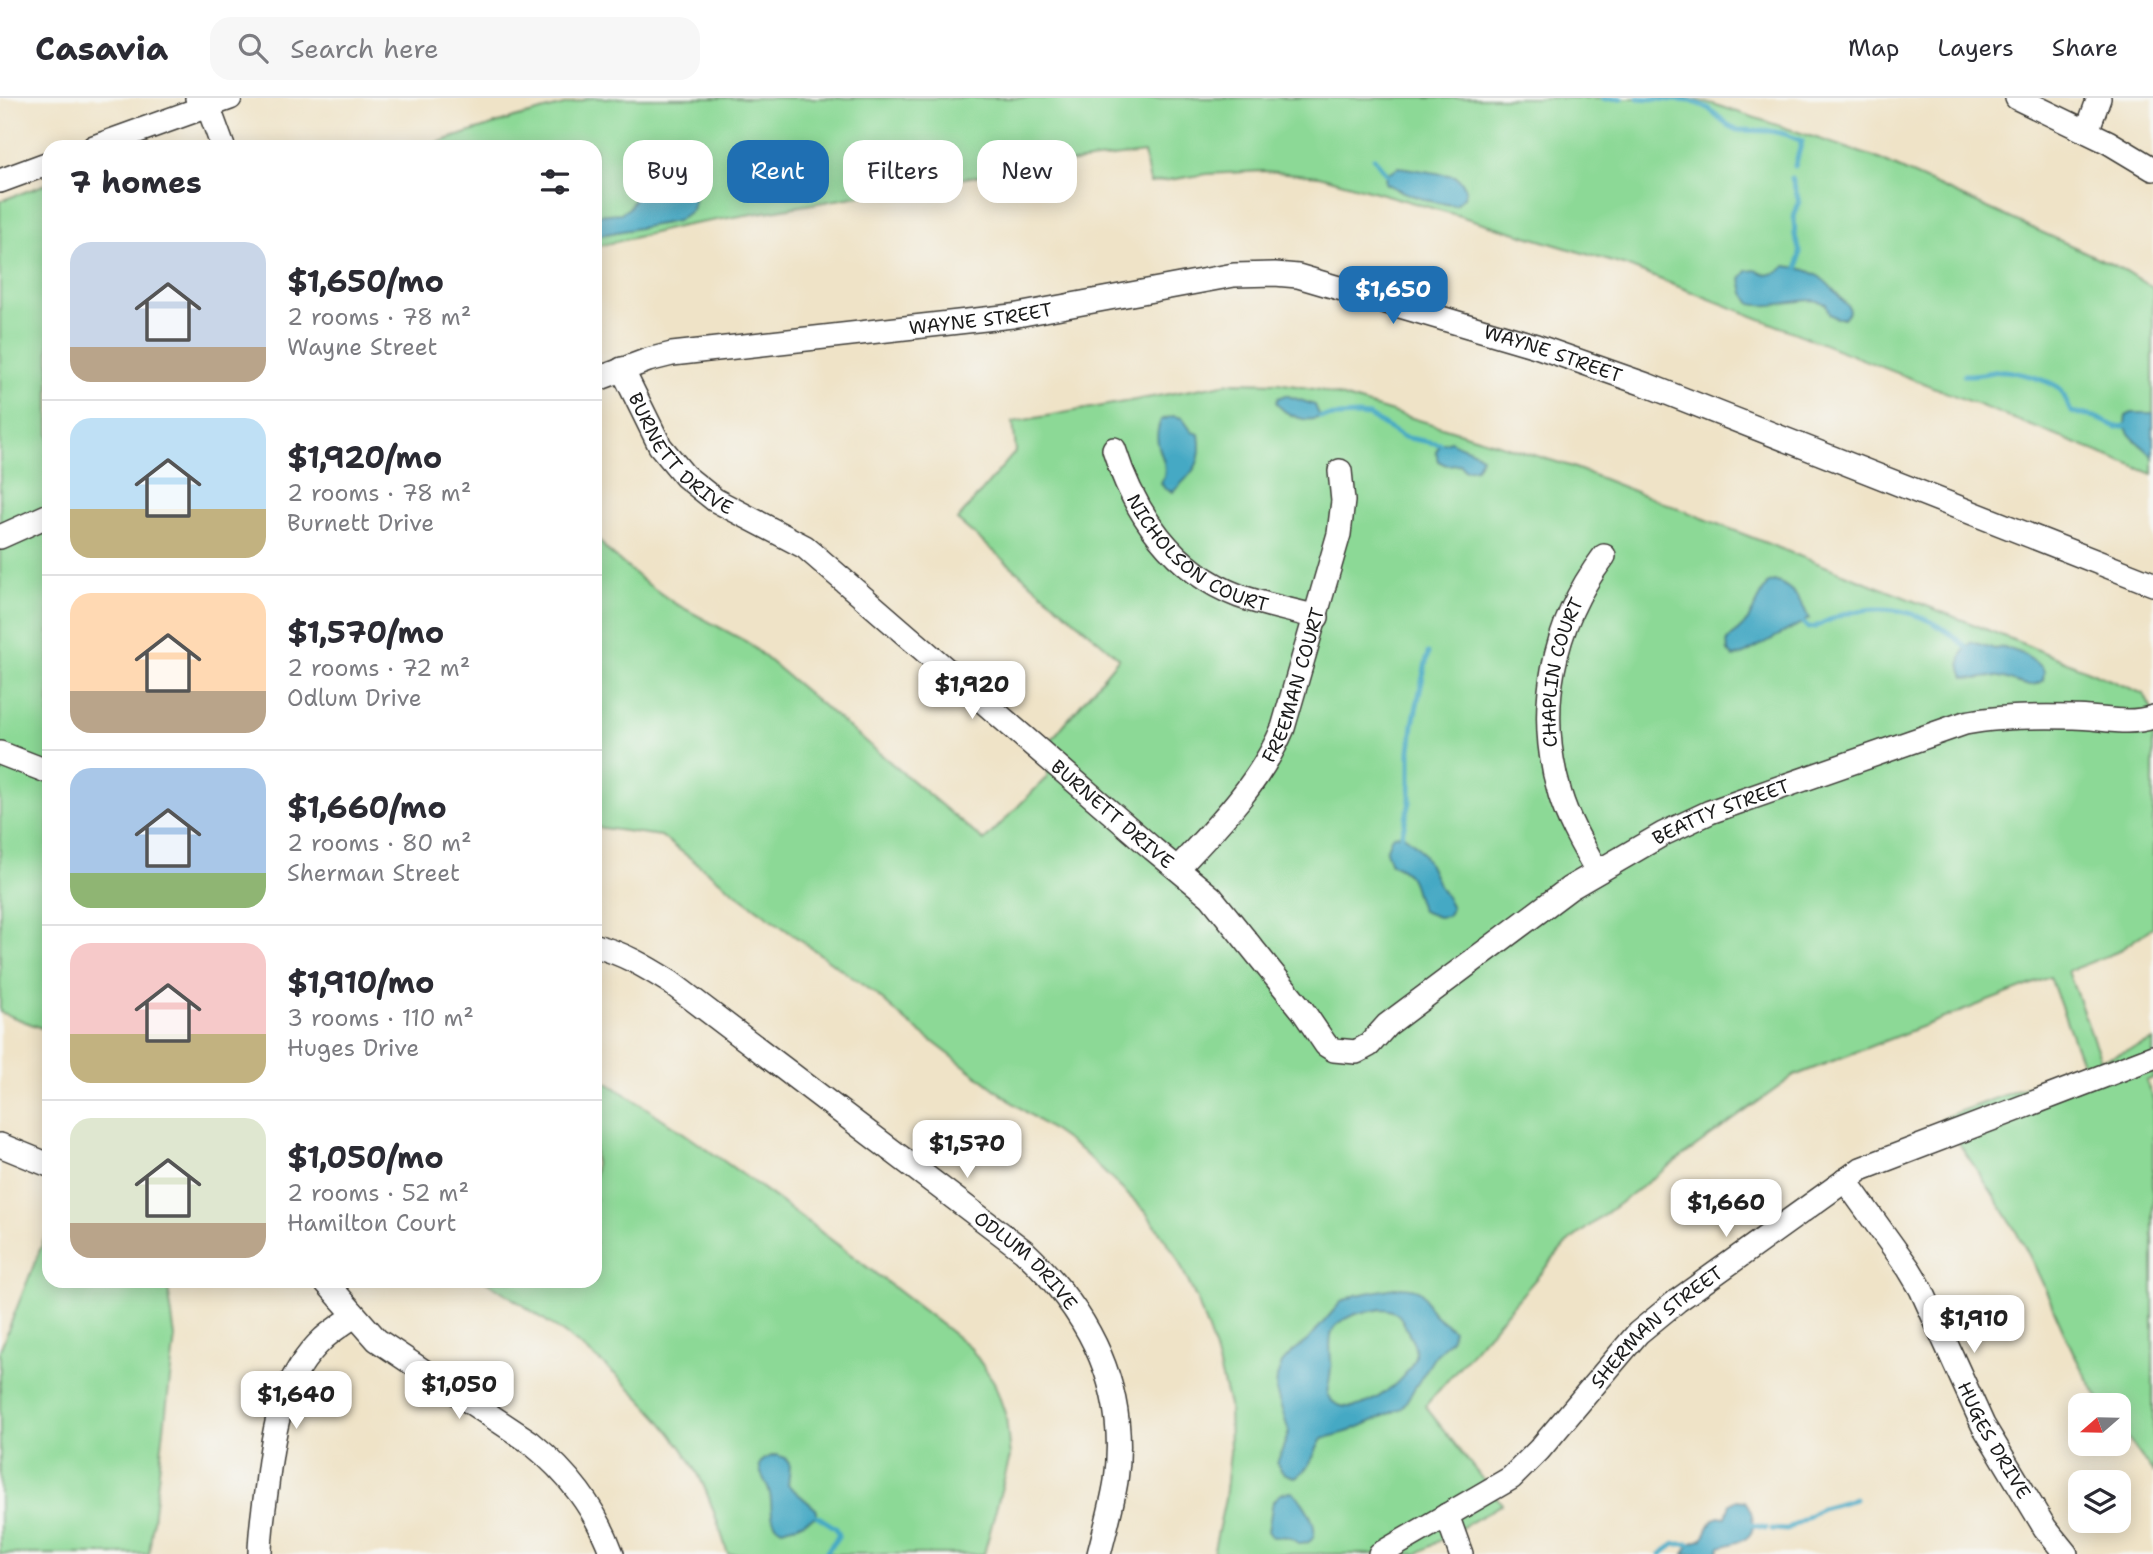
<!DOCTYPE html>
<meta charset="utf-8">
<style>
:root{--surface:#fff;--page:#f7f7f7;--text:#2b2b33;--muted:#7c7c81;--line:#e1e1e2;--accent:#1f6fb2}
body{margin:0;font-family:"Shantell Sans",sans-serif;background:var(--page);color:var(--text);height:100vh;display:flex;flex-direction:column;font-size:26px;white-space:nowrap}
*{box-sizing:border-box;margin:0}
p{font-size:23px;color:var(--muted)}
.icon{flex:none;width:38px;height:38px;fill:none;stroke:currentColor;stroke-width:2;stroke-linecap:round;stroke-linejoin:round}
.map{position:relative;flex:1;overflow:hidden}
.drawer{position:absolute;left:42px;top:42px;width:560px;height:1148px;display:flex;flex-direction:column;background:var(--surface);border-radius:21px;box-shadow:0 4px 18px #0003}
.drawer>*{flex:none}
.hud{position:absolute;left:623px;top:42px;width:665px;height:63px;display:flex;gap:14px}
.needle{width:46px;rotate:250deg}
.buttons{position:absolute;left:2068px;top:1295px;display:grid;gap:14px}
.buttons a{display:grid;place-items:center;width:63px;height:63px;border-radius:14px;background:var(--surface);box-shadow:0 4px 18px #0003;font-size:35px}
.price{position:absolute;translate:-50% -60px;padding:0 16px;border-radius:14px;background:#fff;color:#222;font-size:23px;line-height:46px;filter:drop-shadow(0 2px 4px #0008)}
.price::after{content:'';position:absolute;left:50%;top:42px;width:21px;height:16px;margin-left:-10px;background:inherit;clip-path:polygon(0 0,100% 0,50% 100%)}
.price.active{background:var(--accent);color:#fff}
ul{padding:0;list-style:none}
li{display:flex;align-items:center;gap:21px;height:175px;padding:0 28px}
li+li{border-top:2px solid var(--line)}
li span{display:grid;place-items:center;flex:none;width:196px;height:140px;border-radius:21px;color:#555}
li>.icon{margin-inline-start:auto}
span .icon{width:84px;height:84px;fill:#fffc;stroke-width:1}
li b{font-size:30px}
h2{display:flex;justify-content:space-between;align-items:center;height:84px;padding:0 28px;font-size:30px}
.chip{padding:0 24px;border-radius:21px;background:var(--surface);box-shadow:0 4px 18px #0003;font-size:24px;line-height:63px}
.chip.active{background:var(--accent);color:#fff}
header{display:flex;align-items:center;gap:42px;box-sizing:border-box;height:98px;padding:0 35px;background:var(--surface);border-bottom:2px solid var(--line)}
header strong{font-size:33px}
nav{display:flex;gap:38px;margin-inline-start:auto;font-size:24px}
.search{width:490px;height:63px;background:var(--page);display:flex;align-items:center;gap:18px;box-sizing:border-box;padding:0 24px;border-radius:21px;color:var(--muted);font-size:26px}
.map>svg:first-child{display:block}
.green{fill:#8cd996;stroke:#547a59;stroke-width:2}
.water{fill:#45a9c4;stroke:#306270;stroke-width:2;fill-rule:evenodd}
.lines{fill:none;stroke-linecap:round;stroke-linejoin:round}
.stream{stroke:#45a9c4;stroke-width:5}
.minor-casing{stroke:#3c3a36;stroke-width:26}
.minor{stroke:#fff;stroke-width:23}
.labels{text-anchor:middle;stroke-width:7;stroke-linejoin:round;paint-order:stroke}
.street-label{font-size:19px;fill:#1c1c1c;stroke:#f6f6f2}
</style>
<header>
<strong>Casavia</strong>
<div class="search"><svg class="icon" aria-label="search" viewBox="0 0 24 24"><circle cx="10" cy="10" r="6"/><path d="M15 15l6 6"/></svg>Search here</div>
<nav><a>Map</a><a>Layers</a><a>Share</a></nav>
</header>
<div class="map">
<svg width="2153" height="1456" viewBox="0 0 2153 1456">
<rect width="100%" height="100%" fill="#f6f6f2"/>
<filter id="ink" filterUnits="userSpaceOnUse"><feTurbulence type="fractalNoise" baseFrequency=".0143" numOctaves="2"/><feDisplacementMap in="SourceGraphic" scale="14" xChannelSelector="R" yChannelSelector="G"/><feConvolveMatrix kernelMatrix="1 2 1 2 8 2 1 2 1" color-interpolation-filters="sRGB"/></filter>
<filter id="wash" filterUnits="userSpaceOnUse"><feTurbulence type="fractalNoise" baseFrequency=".00686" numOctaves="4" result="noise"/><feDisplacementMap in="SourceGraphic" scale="28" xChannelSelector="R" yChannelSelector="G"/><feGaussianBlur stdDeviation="1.57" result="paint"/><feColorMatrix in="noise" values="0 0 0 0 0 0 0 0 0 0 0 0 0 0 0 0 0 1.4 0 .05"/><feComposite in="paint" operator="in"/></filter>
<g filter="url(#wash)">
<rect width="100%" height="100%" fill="#efe3c7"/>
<!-- green -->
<g class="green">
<path d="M 591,0 L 1686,0 L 1713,6 L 1874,59 L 2081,152 L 2126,173 L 2153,190 L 2153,376 L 1626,168 L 1453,116 L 1319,78 L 1264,73 L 1207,76 L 1150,85 L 1144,55 L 1012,72 L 682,128 L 595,149 L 595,49 L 424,49 L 514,20 Z"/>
<path d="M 49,85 L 49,933 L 0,914 L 0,103 Z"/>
<path d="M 1235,284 L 1278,285 L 1320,292 L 1570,368 L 2026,547 L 2144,596 L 2153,614 L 2153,829 L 2117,854 L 2068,873 L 2101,962 L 2153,943 L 2153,980 L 2146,983 L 2153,1001 L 2153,1375 L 2119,1328 L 2119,1307 L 2104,1307 C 2071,1262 2055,1207 2029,1157 C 2004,1109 1972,1066 1942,1020 L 2083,968 L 2050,879 L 1794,978 L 1665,1071 L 1567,1145 L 1425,1308 L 1502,1406 L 1417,1456 L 1213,1456 L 1225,1401 L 1230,1354 L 1229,1307 L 1214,1250 L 1197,1202 L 1175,1156 L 1145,1113 L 1082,1053 L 1013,1005 L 907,924 L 878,898 L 753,808 L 661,738 L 595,729 L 595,437 L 607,452 L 642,482 L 674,505 L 747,544 L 984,743 L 1047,679 L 1052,641 L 1119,560 L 957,422 L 1016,353 L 1013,324 Z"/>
<path d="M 595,977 C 726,1059 849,1154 970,1249 L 994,1284 L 1006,1318 L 1010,1359 L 984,1456 L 728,1456 C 719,1430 711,1400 698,1376 C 651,1291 565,1234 486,1183 L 595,1183 Z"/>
<path d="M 49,1129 L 49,1183 L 167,1183 L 175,1239 L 149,1456 L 0,1456 L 0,1252 Z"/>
</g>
<!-- water -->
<g class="water">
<path d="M 663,66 L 674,66 C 682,76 685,89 695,98 L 692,112 L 677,123 L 595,138 L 595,117 L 621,115 L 629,110 L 652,70 Z"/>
<path d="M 1399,69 L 1455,78 L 1462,84 L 1466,92 L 1464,99 L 1456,107 C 1430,105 1407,97 1385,85 L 1386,76 Z"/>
<path d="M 1786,168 C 1821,172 1826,184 1848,208 L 1849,214 L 1844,220 L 1837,220 L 1829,216 L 1826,206 C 1806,195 1778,212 1751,206 L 1744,195 L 1741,181 L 1747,173 L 1757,172 L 1768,177 L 1778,174 Z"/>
<path d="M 1285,297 L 1315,307 L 1320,319 C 1307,326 1284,317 1276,304 L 1278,300 Z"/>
<path d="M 2132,315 L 2153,315 L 2153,359 C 2143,345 2121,339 2126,318 Z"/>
<path d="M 1173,318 L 1182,320 L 1192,334 L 1199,336 C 1204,366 1193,374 1173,394 L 1165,391 L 1161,385 C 1174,361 1148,351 1161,322 Z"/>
<path d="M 1451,343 C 1460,350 1475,351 1482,359 L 1476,370 L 1465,372 L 1460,366 L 1446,367 L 1438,363 L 1436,354 L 1440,346 Z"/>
<path d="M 1774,483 C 1794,489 1802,504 1809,521 L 1742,557 L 1733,559 L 1728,553 L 1727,543 L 1747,524 L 1767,486 Z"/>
<path d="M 1972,544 L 1995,551 L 2004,549 L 2023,556 L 2042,569 L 2044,574 L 2043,582 C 2028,594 2014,581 1999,579 C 1985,577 1981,584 1964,579 C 1957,564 1960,555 1972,544 Z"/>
<path d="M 1402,736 C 1429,754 1426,766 1441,791 C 1445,798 1449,802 1452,810 L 1447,818 L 1438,819 L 1422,813 C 1411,790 1418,776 1391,766 L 1386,753 L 1392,738 Z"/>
<path d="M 1400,1189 C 1432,1190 1419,1201 1434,1216 C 1440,1222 1447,1226 1453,1232 L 1450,1242 L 1435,1258 L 1402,1310 L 1350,1333 L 1322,1341 C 1313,1356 1311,1371 1295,1379 C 1285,1376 1280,1375 1277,1365 L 1289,1334 L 1276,1293 L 1277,1279 L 1282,1265 L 1291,1255 L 1308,1242 L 1341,1204 L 1356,1197 ZM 1381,1211 C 1398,1212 1401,1218 1407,1232 C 1411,1240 1417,1248 1415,1258 C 1410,1282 1349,1332 1327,1297 C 1328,1287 1331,1278 1331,1268 C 1331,1243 1323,1230 1353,1217 C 1363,1213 1371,1214 1381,1211 Z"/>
<path d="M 776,1357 L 786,1360 L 790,1368 L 788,1387 L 817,1412 L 817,1418 L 797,1427 L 782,1431 C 768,1425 773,1409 770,1396 C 767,1380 745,1364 776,1357 Z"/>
<path d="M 1292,1394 C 1306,1403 1331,1447 1298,1446 C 1291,1437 1282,1438 1272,1439 L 1268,1433 L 1273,1403 L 1281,1395 Z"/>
<path d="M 1737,1402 L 1745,1403 C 1751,1411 1752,1415 1753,1425 C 1754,1444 1735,1444 1720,1449 L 1717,1456 L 1684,1456 L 1690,1446 L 1703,1441 C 1708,1431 1711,1416 1726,1419 L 1730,1406 Z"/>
</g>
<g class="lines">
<!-- stream -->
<g class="stream">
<path d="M 1638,0 L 1691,3 L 1708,10 L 1728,27 L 1738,32 L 1770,33 L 1785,36 L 1802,43 L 1795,68"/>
<path d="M 1603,1 L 1622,0"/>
<path d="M 1374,60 L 1386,76"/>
<path d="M 1792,80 L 1799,104 L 1794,119 L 1795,138 L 1800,154 L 1798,169"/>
<path d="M 1964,277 C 1978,278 1988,274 2001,273 C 2012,272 2051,283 2059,290 C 2065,296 2067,306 2071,314 L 2095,319 L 2116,329 L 2125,328"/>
<path d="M 1320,319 L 1358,317 L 1369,318 L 1403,339 L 1440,346"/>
<path d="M 1803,525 L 1808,530 L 1815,529 C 1869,499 1922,507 1966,549"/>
<path d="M 1402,736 L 1410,704 L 1410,653 L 1413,626 L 1428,555"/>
<path d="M 817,1418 L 836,1430 L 839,1437 L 826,1455"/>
<path d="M 1753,1427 L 1766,1430"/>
<path d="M 1772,1431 L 1787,1432 L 1821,1410 L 1855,1401"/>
<path d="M 1661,1456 L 1675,1446 L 1690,1446"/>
</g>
</g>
</g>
<g filter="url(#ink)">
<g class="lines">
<defs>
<g id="minor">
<path d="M 197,0 L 208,8 L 223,49"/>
<path d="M 2017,0 L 2108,44 L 2153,71"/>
<path d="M 2087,33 L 2099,0"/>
<path d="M 94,49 L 230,0"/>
<path d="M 0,83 L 49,65"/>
<path id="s1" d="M 622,271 L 660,348 L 685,378 L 715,402 L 805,449 L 1153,751 L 1211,799 L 1303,913 L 1326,947 L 1334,952 L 1356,954 L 1369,947 L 1387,927 L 1570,790 L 1663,736 L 1710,714 L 1965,625 C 2000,618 2037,618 2073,619 C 2100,619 2127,628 2153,619"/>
<path id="s2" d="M 595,282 L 648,262 L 672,256 L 1012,218 L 1234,177 L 1275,176 L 1298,178 L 1536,248 L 1647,287 L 2153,486"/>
<path id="s3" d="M 1114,351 C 1134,415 1173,473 1239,498 C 1264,507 1291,512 1317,519"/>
<path d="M 0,439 L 49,417"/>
<path d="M 0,655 L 49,674"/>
<path id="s4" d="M 1178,770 C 1218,727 1260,685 1283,630 L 1339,436 L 1343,403 L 1340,373"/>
<path id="s5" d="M 1597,773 C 1583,748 1568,723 1560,696 C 1535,612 1552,527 1604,458"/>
<path id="s6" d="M 595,848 C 623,855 646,869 670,884 L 1024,1153 C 1090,1215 1129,1290 1116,1383 C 1112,1408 1105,1432 1099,1456"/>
<path d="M 0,1047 L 49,1067"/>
<path id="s7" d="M 1845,1082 L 1909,1171 L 1921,1191 L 1983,1327 L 2045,1430 L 2066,1456"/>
<path d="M 325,1183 L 377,1242 L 530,1344 C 568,1375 595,1409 612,1456"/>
<path d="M 1447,1417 L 1461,1456"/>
<path d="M 260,1456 C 260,1433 264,1410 267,1387 C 273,1332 281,1280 324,1240 C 333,1232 344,1225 354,1218"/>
<path id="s8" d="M 1380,1456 L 1511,1380 L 1539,1352 L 1638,1235 L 1677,1203 L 1861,1071 L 2153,959"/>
</g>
</defs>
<!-- minor casing -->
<use href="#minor" class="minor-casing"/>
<!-- minor -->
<use href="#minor" class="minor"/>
</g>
</g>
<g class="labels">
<!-- street labels -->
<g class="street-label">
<text dy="7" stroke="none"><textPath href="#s2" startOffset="392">WAYNE STREET</textPath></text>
<text dy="7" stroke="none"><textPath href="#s2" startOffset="980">WAYNE STREET</textPath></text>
<text dy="7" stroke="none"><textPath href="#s1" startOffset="105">BURNETT DRIVE</textPath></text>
<text dy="7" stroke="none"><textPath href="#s3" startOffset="140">NICHOLSON COURT</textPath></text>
<text dy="7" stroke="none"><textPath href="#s5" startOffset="210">CHAPLIN COURT</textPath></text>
<text dy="7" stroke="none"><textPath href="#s4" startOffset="220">FREEMAN COURT</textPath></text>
<text dy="7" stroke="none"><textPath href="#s1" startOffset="672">BURNETT DRIVE</textPath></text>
<text dy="7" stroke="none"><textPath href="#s1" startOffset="1460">BEATTY STREET</textPath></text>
<text dy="7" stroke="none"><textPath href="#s6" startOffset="536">ODLUM DRIVE</textPath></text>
<text dy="7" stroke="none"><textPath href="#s8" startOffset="362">SHERMAN STREET</textPath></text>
<text dy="7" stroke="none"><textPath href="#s7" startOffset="301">HUGES DRIVE</textPath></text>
</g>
</g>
</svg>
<div class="buttons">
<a><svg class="needle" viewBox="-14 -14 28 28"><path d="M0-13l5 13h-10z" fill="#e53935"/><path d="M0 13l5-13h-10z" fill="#7c7c81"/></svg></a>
<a><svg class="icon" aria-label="layers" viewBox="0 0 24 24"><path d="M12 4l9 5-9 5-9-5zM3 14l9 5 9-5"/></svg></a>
</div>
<b class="price active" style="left:1393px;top:228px">$1,650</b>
<b class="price" style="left:972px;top:623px">$1,920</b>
<b class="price" style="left:967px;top:1082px">$1,570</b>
<b class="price" style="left:1726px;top:1141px">$1,660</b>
<b class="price" style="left:1974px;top:1257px">$1,910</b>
<b class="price" style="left:459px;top:1323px">$1,050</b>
<b class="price" style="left:296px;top:1333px">$1,640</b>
<div class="hud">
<a class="chip">Buy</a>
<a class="chip active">Rent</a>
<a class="chip">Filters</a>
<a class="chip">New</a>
</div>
<section class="drawer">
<h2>7 homes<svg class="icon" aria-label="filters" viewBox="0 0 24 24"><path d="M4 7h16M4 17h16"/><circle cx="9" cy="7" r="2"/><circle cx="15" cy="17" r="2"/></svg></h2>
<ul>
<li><span style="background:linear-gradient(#c9d6e8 75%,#b9a48a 0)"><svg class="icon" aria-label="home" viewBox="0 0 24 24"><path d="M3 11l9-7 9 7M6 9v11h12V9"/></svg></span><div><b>$1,650/mo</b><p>2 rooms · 78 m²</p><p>Wayne Street</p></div></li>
<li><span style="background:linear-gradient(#bfe0f5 65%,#c2b280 0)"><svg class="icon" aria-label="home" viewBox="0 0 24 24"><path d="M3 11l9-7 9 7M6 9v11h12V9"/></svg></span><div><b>$1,920/mo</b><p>2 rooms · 78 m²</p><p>Burnett Drive</p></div></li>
<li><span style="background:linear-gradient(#ffd9b3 70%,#b9a48a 0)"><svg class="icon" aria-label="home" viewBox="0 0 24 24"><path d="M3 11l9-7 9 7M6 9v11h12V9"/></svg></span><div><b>$1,570/mo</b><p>2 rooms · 72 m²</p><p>Odlum Drive</p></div></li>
<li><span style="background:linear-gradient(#a9c7e8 75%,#8fb573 0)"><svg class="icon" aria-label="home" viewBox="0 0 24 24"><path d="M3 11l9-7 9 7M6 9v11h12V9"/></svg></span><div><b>$1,660/mo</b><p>2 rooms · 80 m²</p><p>Sherman Street</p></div></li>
<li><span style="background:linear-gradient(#f6c9c9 65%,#c2b280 0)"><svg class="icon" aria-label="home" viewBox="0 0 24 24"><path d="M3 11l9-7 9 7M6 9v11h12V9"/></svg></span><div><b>$1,910/mo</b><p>3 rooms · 110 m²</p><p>Huges Drive</p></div></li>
<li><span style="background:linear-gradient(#dfe7d0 75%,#b9a48a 0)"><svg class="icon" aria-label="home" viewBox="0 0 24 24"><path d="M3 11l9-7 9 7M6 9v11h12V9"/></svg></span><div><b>$1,050/mo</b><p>2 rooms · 52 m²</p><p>Hamilton Court</p></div></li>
</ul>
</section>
</div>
